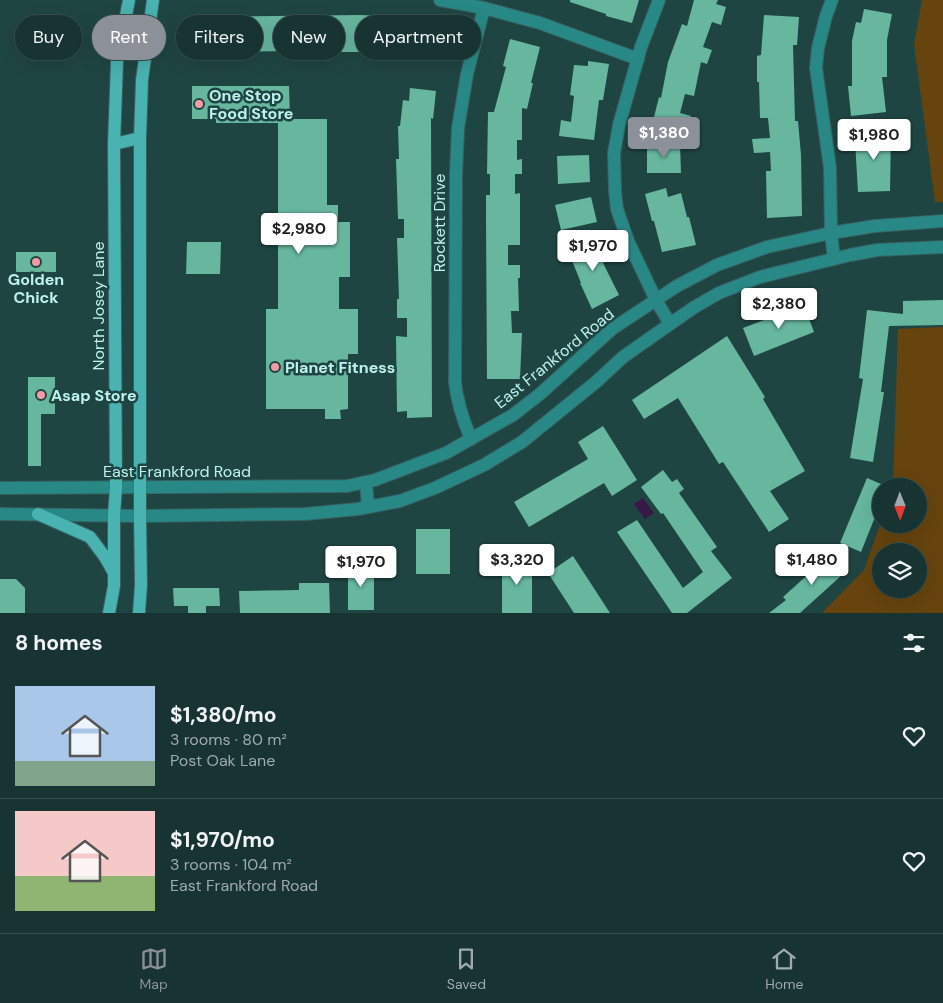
<!DOCTYPE html>
<meta charset="utf-8">
<style>
:root{--surface:#173432;--page:#243f3e;--text:#f1f3f6;--muted:#9eaaac;--line:#364f4d;--accent:#8c9099}
body{margin:0;font-family:"DM Sans",sans-serif;background:var(--page);color:var(--text);height:100vh;display:flex;flex-direction:column;font-size:19px;white-space:nowrap}
*{box-sizing:border-box;margin:0}
p{font-size:16px;color:var(--muted)}
.icon{flex:none;width:28px;height:28px;fill:none;stroke:currentColor;stroke-width:2;stroke-linecap:round;stroke-linejoin:round}
.map{position:relative;height:613px;overflow:hidden}
.sheet{display:flex;flex-direction:column;background:var(--surface);flex:1}
.sheet>*{flex:none}
.guide{position:absolute;left:15px;top:15px;width:500px;height:45px;display:flex;gap:10px}
.needle{width:32px;rotate:179deg}
.buttons{position:absolute;left:872px;top:478px;display:grid;gap:10px}
.buttons a{display:grid;place-items:center;width:55px;height:55px;border-radius:50%;background:var(--surface);box-shadow:0 5px 20px #0002,0 0 0 1px var(--line);font-size:25px}
.price{position:absolute;translate:-50% -42px;padding:0 11px;border-radius:5px;background:#fff;color:#222;font-size:16px;line-height:32px;filter:drop-shadow(0 1px 2px #0008)}
.price::after{content:'';position:absolute;left:50%;top:30px;width:15px;height:11px;margin-left:-8px;background:inherit;clip-path:polygon(0 0,100% 0,50% 100%)}
.price.on{background:var(--accent);color:#fff}
ul{padding:0;list-style:none}
li{display:flex;align-items:center;gap:15px;height:125px;padding:0 15px}
li+li{border-top:1px solid var(--line)}
li span{display:grid;place-items:center;flex:none;width:140px;height:100px;border-radius:0px;color:#555}
li>.icon{margin-inline-start:auto}
span .icon{width:60px;height:60px;fill:#fffc;stroke-width:1}
li b{font-size:21px}
h2{display:flex;justify-content:space-between;align-items:center;height:60px;padding:0 15px;font-size:21px}
.tag{padding:0 18px;border-radius:22px;background:var(--surface);box-shadow:0 5px 20px #0002,0 0 0 1px var(--line);font-size:18px;line-height:45px}
.tag.on{background:var(--accent);color:#fff}
.menu{display:flex;justify-content:space-around;align-items:center;height:70px;border-top:1px solid var(--line);background:var(--surface);font-size:14px;color:var(--muted)}
.menu a{display:grid;justify-items:center;gap:2px}
.menu .on{color:var(--accent)}
.map>svg:first-child{display:block}
.green{fill:#67440e;fill-rule:evenodd}
.water{fill:#371947}
.building{fill:#67b79f}
.lines{fill:none;stroke-linecap:round;stroke-linejoin:round}
.minor-casing{stroke:#366261;stroke-width:14}
.secondary-casing{stroke:#366261;stroke-width:14}
.primary-casing{stroke:#366261;stroke-width:14}
.minor{stroke:#288886;stroke-width:12}
.secondary{stroke:#288886;stroke-width:12}
.primary{stroke:#49b3b1;stroke-width:12}
.poi-dot{fill:#f49aa4;stroke:#1f4543;stroke-width:2}
.labels{text-anchor:middle;stroke-width:5;stroke-linejoin:round;paint-order:stroke}
.poi-label{font-size:16px;font-weight:bold;fill:#bcf1ee;stroke:#1f4543;text-anchor:start}
.street-label{font-size:16px;fill:#bcf1ee;stroke:#1f4543}
</style>
<div class="map">
<svg width="943" height="613" viewBox="0 0 943 613">
<rect width="100%" height="100%" fill="#1f4543"/>
<!-- green -->
<g class="green">
<path d="M 922,0 L 943,0 L 943,202 L 935,202 L 914,44 Z"/>
<path d="M 943,327 L 943,613 L 822,613 L 864,570 L 881,522 L 881,524 L 919,524 L 919,486 L 893,486 L 898,329 ZM 881,551 L 919,551 L 919,589 L 881,589 Z"/>
</g>
<!-- water -->
<path class="water" d="M 643,498 L 654,513 L 645,519 L 634,504 Z"/>
<!-- building -->
<g class="building">
<path d="M 570,0 L 639,0 L 632,23 L 606,16 L 606,14 L 570,2 Z"/>
<path d="M 694,0 L 718,0 L 716,4 L 726,7 L 721,25 L 712,22 L 703,47 L 712,50 L 707,64 L 701,62 L 694,96 L 685,94 L 680,113 L 691,116 L 689,123 L 699,125 L 696,136 L 652,125 L 659,97 L 661,98 L 668,62 L 682,24 L 687,26 Z"/>
<path d="M 864,9 L 892,14 L 887,40 L 887,77 L 882,77 L 886,112 L 851,116 L 848,86 L 852,86 L 852,41 L 856,22 L 861,23 Z"/>
<path d="M 360,15 L 388,16 L 387,52 L 327,52 L 327,50 L 288,50 L 289,51 L 196,52 L 195,17 Z"/>
<path d="M 764,15 L 799,17 L 797,45 L 793,45 L 795,121 L 798,121 L 801,155 L 802,216 L 767,218 L 766,171 L 771,171 L 770,152 L 754,153 L 752,139 L 770,138 L 768,118 L 760,118 L 759,82 L 757,82 L 757,56 L 761,55 Z"/>
<path d="M 430,23 L 459,28 L 455,52 L 441,50 L 439,60 L 424,58 Z"/>
<path d="M 510,39 L 540,47 L 531,83 L 533,83 L 527,109 L 522,108 L 522,140 L 517,140 L 517,160 L 522,159 L 522,174 L 515,174 L 515,194 L 520,193 L 520,245 L 508,245 L 508,265 L 520,265 L 520,278 L 518,278 L 519,311 L 511,311 L 512,333 L 522,333 L 520,379 L 487,379 L 486,217 L 486,195 L 490,195 L 490,174 L 487,174 L 488,112 L 494,112 L 506,67 L 503,66 Z"/>
<path d="M 588,61 L 609,64 L 603,100 L 599,100 L 594,140 L 559,136 L 561,120 L 571,122 L 574,96 L 570,95 L 574,65 L 588,66 Z"/>
<path d="M 192,86 L 289,86 L 290,119 L 327,119 L 327,205 L 338,205 L 338,222 L 350,222 L 350,277 L 339,277 L 339,309 L 358,309 L 358,354 L 348,354 L 348,409 L 340,410 L 341,419 L 325,419 L 325,409 L 266,409 L 266,309 L 278,309 L 278,123 L 216,123 L 216,119 L 192,119 Z"/>
<path d="M 410,88 L 436,91 L 433,119 L 431,118 L 432,417 L 407,418 L 407,411 L 397,412 L 396,336 L 407,337 L 407,318 L 397,318 L 397,299 L 399,299 L 397,238 L 404,238 L 404,219 L 398,219 L 396,159 L 399,159 L 398,126 L 400,126 L 403,100 L 409,101 Z"/>
<path d="M 891,131 L 890,191 L 858,192 L 855,141 L 859,141 L 859,132 Z"/>
<path d="M 647,144 L 680,144 L 681,173 L 647,173 Z"/>
<path d="M 589,155 L 590,182 L 558,184 L 557,156 Z"/>
<path d="M 666,188 L 668,197 L 681,193 L 687,217 L 689,217 L 696,245 L 662,252 L 654,221 L 652,221 L 645,194 Z"/>
<path d="M 591,197 L 597,222 L 561,230 L 555,205 Z"/>
<path d="M 596,236 L 607,261 L 603,263 L 619,295 L 592,309 L 580,283 L 581,283 L 567,248 Z"/>
<path d="M 187,242 L 221,242 L 220,274 L 186,274 Z"/>
<rect x="16" y="252" width="40" height="20"/>
<path d="M 943,300 L 943,325 L 889,326 L 881,392 L 884,392 L 873,462 L 850,458 L 863,379 L 859,378 L 867,310 L 903,314 L 903,301 Z"/>
<path d="M 804,305 L 814,332 L 754,356 L 743,328 Z"/>
<path d="M 727,336 L 765,397 L 763,399 L 805,471 L 770,491 L 789,519 L 769,532 L 723,462 L 719,464 L 678,398 L 644,419 L 632,400 Z"/>
<path d="M 28,377 L 55,377 L 55,414 L 41,414 L 41,466 L 28,466 Z"/>
<path d="M 603,426 L 637,480 L 612,496 L 604,483 L 529,527 L 514,502 L 588,459 L 578,442 Z"/>
<path d="M 663,470 L 672,482 L 677,479 L 684,489 L 679,493 L 717,547 L 711,551 L 732,578 L 687,613 L 672,613 L 617,532 L 637,520 L 683,588 L 703,572 L 663,513 L 661,514 L 641,487 Z"/>
<path d="M 867,478 L 881,484 L 881,502 L 861,552 L 840,543 Z"/>
<rect x="416" y="529" width="34" height="45"/>
<path d="M 833,552 L 846,566 L 839,572 L 842,575 L 800,613 L 769,613 L 786,600 L 783,597 Z"/>
<path d="M 573,556 L 610,613 L 574,613 L 548,573 Z"/>
<rect x="502" y="559" width="30" height="54"/>
<rect x="348" y="565" width="26" height="45"/>
<path d="M 0,579 L 16,579 L 25,588 L 25,613 L 0,613 Z"/>
<path d="M 299,583 L 329,583 L 330,613 L 240,613 L 239,591 L 299,590 Z"/>
<path d="M 173,588 L 219,588 L 220,606 L 206,606 L 206,613 L 188,613 L 188,606 L 174,606 Z"/>
</g>
<g class="lines">
<defs>
<g id="minor">
<path d="M 440,0 L 484,8 L 540,23 L 638,59"/>
<path d="M 659,0 L 641,47 L 619,125 L 614,153 L 615,191 L 617,209 L 628,241 L 656,300 L 670,324"/>
<path d="M 832,0 L 826,16 L 818,48 L 816,68 L 830,168 L 831,233 L 834,259"/>
<path d="M 471,439 C 463,420 457,403 455,382 L 456,174 L 458,128 L 467,74 L 484,8"/>
</g>
<g id="secondary">
<path d="M 366,482 L 368,507"/>
<path d="M 0,488 L 347,486 L 375,480 L 446,453 L 513,415 L 540,394 L 612,329 L 677,286 L 717,265 L 767,247 L 831,233 L 875,226 L 943,221"/>
<path d="M 0,514 L 140,516 L 305,514 L 358,509 L 400,501 L 435,488 L 484,465 L 522,442 L 596,382 L 623,357 L 693,308 L 719,293 L 760,277 L 850,255 L 877,250 L 943,247"/>
</g>
<g id="primary">
<path d="M 114,144 L 140,138"/>
<path d="M 38,514 L 90,537 L 105,557 L 114,573"/>
<path d="M 109,613 L 114,586 L 114,515 L 116,488 L 114,144 L 117,62 L 129,0"/>
<path d="M 139,613 L 141,585 L 140,516 L 140,138 L 142,80 L 153,0"/>
</g>
</defs>
<!-- minor casing -->
<use href="#minor" class="minor-casing"/>
<!-- secondary casing -->
<use href="#secondary" class="secondary-casing"/>
<!-- primary casing -->
<use href="#primary" class="primary-casing"/>
<!-- minor -->
<use href="#minor" class="minor"/>
<!-- secondary -->
<use href="#secondary" class="secondary"/>
<!-- primary -->
<use href="#primary" class="primary"/>
</g>
<!-- markers -->
<g class="poi-dot">
<circle cx="199" cy="104" r="5"/>
<circle cx="36" cy="262" r="5"/>
<circle cx="275" cy="367" r="5"/>
<circle cx="41" cy="395" r="5"/>
</g>
<g class="labels">
<!-- poi labels -->
<g class="poi-label">
<text x="209" y="101">One Stop<tspan x="209" dy="18">Food Store</tspan></text>
<text x="36" y="285" text-anchor="middle">Golden<tspan x="36" dy="18">Chick</tspan></text>
<text x="285" y="373">Planet Fitness</text>
<text x="51" y="401">Asap Store</text>
</g>
<!-- street labels -->
<g class="street-label">
<text transform="translate(439 223) rotate(-90)" y="6">Rockett Drive</text>
<text transform="translate(98 306) rotate(-90)" y="6">North Josey Lane</text>
<text transform="translate(554 358) rotate(-39)" y="6">East Frankford Road</text>
<text x="177" y="477">East Frankford Road</text>
</g>
</g>
</svg>
<div class="buttons">
<a><svg class="needle" viewBox="-14 -14 28 28"><path d="M0-13l5 13h-10z" fill="#e53935"/><path d="M0 13l5-13h-10z" fill="#9eaaac"/></svg></a>
<a><svg class="icon" aria-label="layers" viewBox="0 0 24 24"><path d="M12 4l9 5-9 5-9-5zM3 14l9 5 9-5"/></svg></a>
</div>
<b class="price on" style="left:664px;top:159px">$1,380</b>
<b class="price" style="left:874px;top:161px">$1,980</b>
<b class="price" style="left:299px;top:255px">$2,980</b>
<b class="price" style="left:593px;top:272px">$1,970</b>
<b class="price" style="left:779px;top:330px">$2,380</b>
<b class="price" style="left:517px;top:586px">$3,320</b>
<b class="price" style="left:812px;top:586px">$1,480</b>
<b class="price" style="left:361px;top:588px">$1,970</b>
<div class="guide">
<a class="tag">Buy</a>
<a class="tag on">Rent</a>
<a class="tag">Filters</a>
<a class="tag">New</a>
<a class="tag">Apartment</a>
</div>
</div>
<section class="sheet">
<h2>8 homes<svg class="icon" aria-label="filters" viewBox="0 0 24 24"><path d="M4 7h16M4 17h16"/><circle cx="9" cy="7" r="2"/><circle cx="15" cy="17" r="2"/></svg></h2>
<ul>
<li><span style="background:linear-gradient(#a9c7e8 75%,#7fa58c 0)"><svg class="icon" aria-label="home" viewBox="0 0 24 24"><path d="M3 11l9-7 9 7M6 9v11h12V9"/></svg></span><div><b>$1,380/mo</b><p>3 rooms · 80 m²</p><p>Post Oak Lane</p></div><svg class="icon" aria-label="heart" viewBox="0 0 24 24"><path d="M12 20l-8-8c-3-5 5-10 8-4 3-6 11-1 8 4z"/></svg></li>
<li><span style="background:linear-gradient(#f6c9c9 65%,#8fb573 0)"><svg class="icon" aria-label="home" viewBox="0 0 24 24"><path d="M3 11l9-7 9 7M6 9v11h12V9"/></svg></span><div><b>$1,970/mo</b><p>3 rooms · 104 m²</p><p>East Frankford Road</p></div><svg class="icon" aria-label="heart" viewBox="0 0 24 24"><path d="M12 20l-8-8c-3-5 5-10 8-4 3-6 11-1 8 4z"/></svg></li>
</ul>
</section>
<nav class="menu">
<a class="on"><svg class="icon" aria-label="map" viewBox="0 0 24 24"><path d="M3 6l6-2 6 2 6-2v14l-6 2-6-2-6 2zM9 4v14M15 6v14"/></svg>Map</a>
<a><svg class="icon" aria-label="saved" viewBox="0 0 24 24"><path d="M7 4h10v16l-5-4-5 4z"/></svg>Saved</a>
<a><svg class="icon" aria-label="home" viewBox="0 0 24 24"><path d="M3 11l9-7 9 7M6 9v11h12V9"/></svg>Home</a>
</nav>
